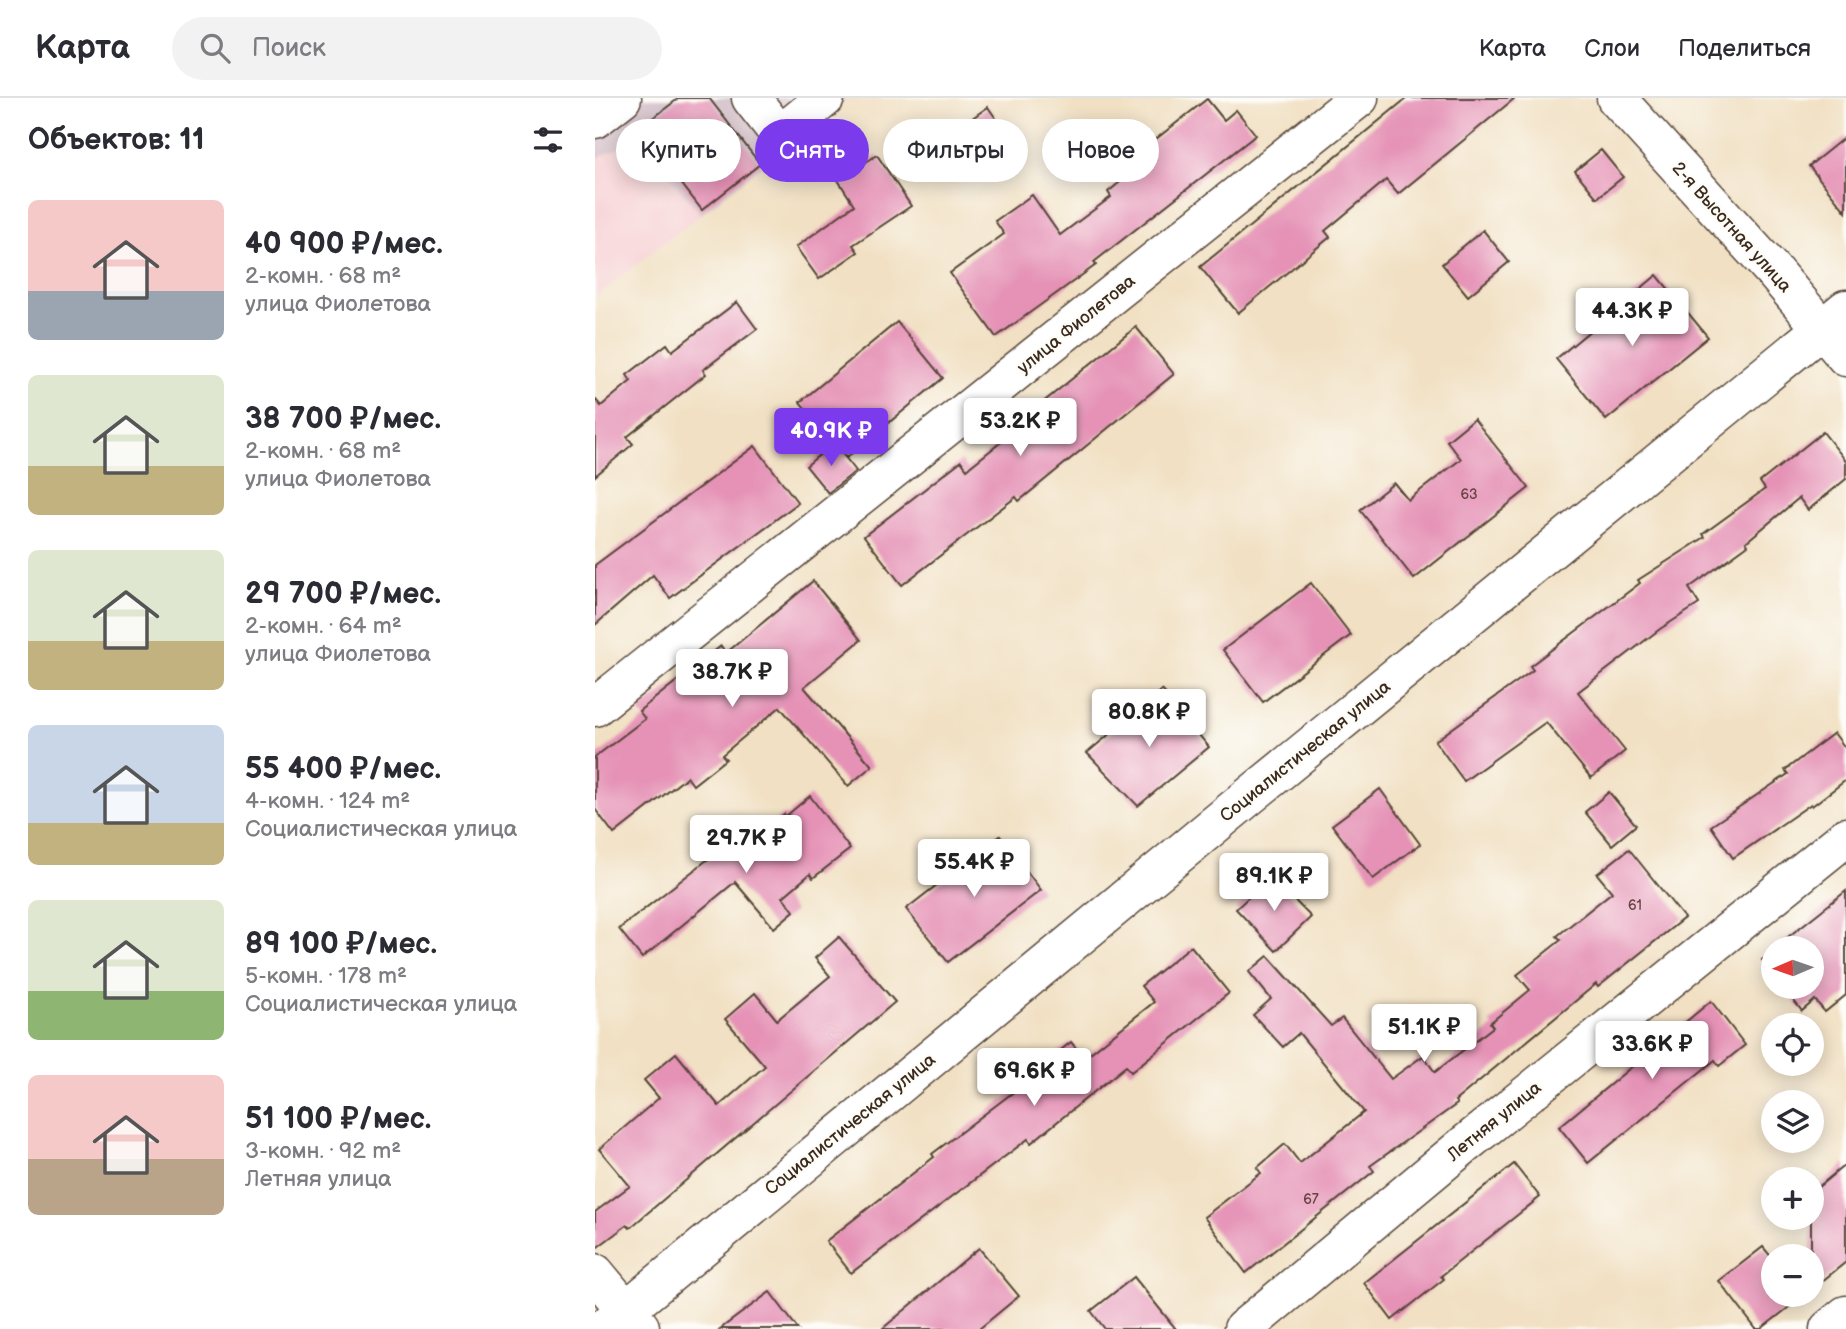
<!DOCTYPE html>
<html lang="ru">
<meta charset="utf-8">
<style>
:root{--surface:#fff;--page:#f2f2f3;--text:#2b2b33;--muted:#7c7c81;--line:#e1e1e2;--accent:#7c3aed}
body{margin:0;font-family:"Balsamiq Sans",sans-serif;background:var(--page);color:var(--text);height:100vh;display:flex;flex-direction:column;font-size:26px;white-space:nowrap}
*{box-sizing:border-box;margin:0}
p{font-size:23px;color:var(--muted)}
.icon{flex:none;width:38px;height:38px;fill:none;stroke:currentColor;stroke-width:2;stroke-linecap:round;stroke-linejoin:round}
.map{position:relative;flex:1;overflow:hidden}
.side{display:flex;flex-direction:column;background:var(--surface);width:595px}
.side>*{flex:none}
.hud{position:absolute;left:21px;top:21px;width:665px;height:63px;display:flex;gap:14px}
.needle{width:46px;rotate:268deg}
.tools{position:absolute;left:1166px;top:838px;display:grid;gap:14px}
.tools a{display:grid;place-items:center;width:63px;height:63px;border-radius:50%;background:var(--surface);box-shadow:0 4px 18px #0003;font-size:35px}
.price{position:absolute;translate:-50% -60px;padding:0 16px;border-radius:7px;background:#fff;color:#222;font-size:23px;line-height:46px;filter:drop-shadow(0 2px 4px #0008)}
.price::after{content:'';position:absolute;left:50%;top:42px;width:21px;height:16px;margin-left:-10px;background:inherit;clip-path:polygon(0 0,100% 0,50% 100%)}
.price.selected{background:var(--accent);color:#fff}
ul{padding:0;list-style:none}
li{display:flex;align-items:center;gap:21px;height:175px;padding:0 28px}
li span{display:grid;place-items:center;flex:none;width:196px;height:140px;border-radius:10px;color:#555}
li>.icon{margin-inline-start:auto}
span .icon{width:84px;height:84px;fill:#fffc;stroke-width:1}
li b{font-size:30px}
h2{display:flex;justify-content:space-between;align-items:center;height:84px;padding:0 28px;font-size:30px}
.tag{padding:0 24px;border-radius:32px;background:var(--surface);box-shadow:0 4px 18px #0003;font-size:24px;line-height:63px}
.tag.selected{background:var(--accent);color:#fff}
header{display:flex;align-items:center;gap:42px;box-sizing:border-box;height:98px;padding:0 35px;background:var(--surface);border-bottom:2px solid var(--line)}
header strong{font-size:33px}
nav{display:flex;gap:38px;margin-inline-start:auto;font-size:24px}
.search{width:490px;height:63px;background:var(--page);display:flex;align-items:center;gap:18px;box-sizing:border-box;padding:0 24px;border-radius:38px;color:var(--muted);font-size:26px}
main{display:flex;flex:1;min-height:0}
.map>svg:first-child{display:block}
.built{fill:#f7cfd3}
.industrial{fill:#d2bdc7}
.building{fill:#e592b6}
.lines{fill:none;stroke-linecap:round;stroke-linejoin:round}
.minor-casing{stroke:#564537;stroke-width:41}
.minor{stroke:#fff;stroke-width:38}
.labels{text-anchor:middle;stroke-width:5;stroke-linejoin:round;paint-order:stroke}
.number-label{font-size:14px;fill:#644}
.street-label{font-size:18px;fill:#3b2a1e;stroke:#fdfcf7}
</style>
<header>
<strong>Карта</strong>
<div class="search"><svg class="icon" aria-label="search" viewBox="0 0 24 24"><circle cx="10" cy="10" r="6"/><path d="M15 15l6 6"/></svg>Поиск</div>
<nav><a>Карта</a><a>Слои</a><a>Поделиться</a></nav>
</header>
<main>
<section class="side">
<h2>Объектов: 11<svg class="icon" aria-label="filters" viewBox="0 0 24 24"><path d="M4 7h16M4 17h16"/><circle cx="9" cy="7" r="2"/><circle cx="15" cy="17" r="2"/></svg></h2>
<ul>
<li><span style="background:linear-gradient(#f6c9c9 65%,#9aa5b1 0)"><svg class="icon" aria-label="home" viewBox="0 0 24 24"><path d="M3 11l9-7 9 7M6 9v11h12V9"/></svg></span><div><b>40 900 ₽/мес.</b><p>2-комн. · 68 m²</p><p>улица Фиолетова</p></div></li>
<li><span style="background:linear-gradient(#dfe7d0 65%,#c2b280 0)"><svg class="icon" aria-label="home" viewBox="0 0 24 24"><path d="M3 11l9-7 9 7M6 9v11h12V9"/></svg></span><div><b>38 700 ₽/мес.</b><p>2-комн. · 68 m²</p><p>улица Фиолетова</p></div></li>
<li><span style="background:linear-gradient(#dfe7d0 65%,#c2b280 0)"><svg class="icon" aria-label="home" viewBox="0 0 24 24"><path d="M3 11l9-7 9 7M6 9v11h12V9"/></svg></span><div><b>29 700 ₽/мес.</b><p>2-комн. · 64 m²</p><p>улица Фиолетова</p></div></li>
<li><span style="background:linear-gradient(#c9d6e8 70%,#c2b280 0)"><svg class="icon" aria-label="home" viewBox="0 0 24 24"><path d="M3 11l9-7 9 7M6 9v11h12V9"/></svg></span><div><b>55 400 ₽/мес.</b><p>4-комн. · 124 m²</p><p>Социалистическая улица</p></div></li>
<li><span style="background:linear-gradient(#dfe7d0 65%,#8fb573 0)"><svg class="icon" aria-label="home" viewBox="0 0 24 24"><path d="M3 11l9-7 9 7M6 9v11h12V9"/></svg></span><div><b>89 100 ₽/мес.</b><p>5-комн. · 178 m²</p><p>Социалистическая улица</p></div></li>
<li><span style="background:linear-gradient(#f6c9c9 60%,#b9a48a 0)"><svg class="icon" aria-label="home" viewBox="0 0 24 24"><path d="M3 11l9-7 9 7M6 9v11h12V9"/></svg></span><div><b>51 100 ₽/мес.</b><p>3-комн. · 92 m²</p><p>Летняя улица</p></div></li>
</ul>
</section>
<div class="map">
<svg width="1251" height="1231" viewBox="0 0 1251 1231">
<rect width="100%" height="100%" fill="#fdfcf7"/>
<filter id="ink" filterUnits="userSpaceOnUse"><feTurbulence type="fractalNoise" baseFrequency=".0143" numOctaves="2"/><feDisplacementMap in="SourceGraphic" scale="14" xChannelSelector="R" yChannelSelector="G"/><feConvolveMatrix kernelMatrix="1 2 1 2 8 2 1 2 1" color-interpolation-filters="sRGB"/></filter>
<filter id="wash" filterUnits="userSpaceOnUse"><feTurbulence type="fractalNoise" baseFrequency=".00686" numOctaves="4" result="noise"/><feDisplacementMap in="SourceGraphic" scale="28" xChannelSelector="R" yChannelSelector="G"/><feGaussianBlur stdDeviation="1.57" result="paint"/><feColorMatrix in="noise" values="0 0 0 0 0 0 0 0 0 0 0 0 0 0 0 0 0 1.4 0 .05"/><feComposite in="paint" operator="in"/></filter>
<g filter="url(#wash)">
<rect width="100%" height="100%" fill="#f1e0c3"/>
<!-- built -->
<path class="built" d="M 44,40 L 106,116 L 0,199 L 0,61 Z"/>
<!-- industrial -->
<path class="industrial" d="M 0,0 L 252,0 L 106,116 L 44,41 L 0,61 Z"/>
<g id="blocks">
<!-- building -->
<g class="building">
<path d="M 84,0 L 114,0 L 165,66 L 107,112 L 44,31 Z"/>
<path d="M 812,0 L 920,0 L 803,96 L 791,82 L 730,133 L 735,139 L 643,215 L 605,169 Z"/>
<path d="M 612,1 L 629,22 L 641,12 L 661,37 L 499,164 L 501,167 L 401,239 L 355,175 L 409,136 L 400,123 L 437,97 L 465,137 L 516,99 L 513,94 L 525,84 L 519,74 Z"/>
<path d="M 393,9 L 411,35 L 370,64 L 352,38 Z"/>
<path d="M 1251,38 L 1251,114 L 1214,68 Z"/>
<path d="M 1006,52 L 1028,79 L 1002,100 L 980,73 Z"/>
<path d="M 282,57 L 316,108 L 258,147 L 263,154 L 224,181 L 201,149 L 259,107 L 243,82 Z"/>
<path d="M 888,132 L 914,164 L 873,198 L 847,166 Z"/>
<path d="M 1062,177 L 1113,239 L 1011,322 L 961,261 Z"/>
<path d="M 142,204 L 162,231 L 108,272 L 111,276 L 32,339 L 38,346 L 0,378 L 0,301 L 6,308 L 36,283 L 32,277 L 72,246 L 77,253 Z"/>
<path d="M 302,224 L 348,280 L 251,360 L 205,304 Z"/>
<path d="M 541,229 L 579,276 L 424,403 L 421,399 L 307,487 L 269,438 L 366,363 L 372,371 L 449,310 L 446,306 Z"/>
<path d="M 879,321 L 934,390 L 819,481 L 765,412 L 799,385 L 813,402 L 866,361 L 852,343 Z"/>
<path d="M 1228,334 L 1251,363 L 1251,381 L 1213,412 L 1204,400 L 1151,444 L 1153,447 L 1094,490 L 1104,506 L 1065,531 L 983,594 L 1030,653 L 996,680 L 951,624 L 869,683 L 840,643 L 938,572 L 935,568 L 1045,485 L 1043,482 L 1110,439 L 1108,436 L 1170,391 L 1165,384 Z"/>
<path d="M 239,345 L 261,373 L 233,395 L 211,368 Z"/>
<path d="M 160,348 L 203,405 L 75,500 L 58,477 L 0,527 L 0,467 Z"/>
<path d="M 218,483 L 266,542 L 209,589 L 277,668 L 253,688 L 185,609 L 127,657 L 131,661 L 98,687 L 92,679 L 19,736 L 0,711 L 0,659 L 50,621 L 44,613 L 126,548 L 131,555 Z"/>
<path d="M 716,485 L 756,537 L 668,604 L 628,552 Z"/>
<path d="M 567,592 L 614,649 L 543,708 L 492,655 Z"/>
<path d="M 1239,635 L 1251,651 L 1251,682 L 1217,708 L 1216,706 L 1138,760 L 1116,728 L 1193,676 L 1190,672 Z"/>
<path d="M 785,691 L 825,746 L 778,781 L 737,727 Z"/>
<path d="M 1014,694 L 1041,727 L 1017,747 L 990,714 Z"/>
<path d="M 215,698 L 255,751 L 218,780 L 215,776 L 188,799 L 199,813 L 179,830 L 140,784 L 47,860 L 24,831 L 140,740 L 147,748 L 189,716 L 191,718 Z"/>
<path d="M 405,738 L 446,792 L 353,864 L 311,811 Z"/>
<path d="M 1034,751 L 1089,820 L 1003,889 L 1001,886 L 860,1003 L 862,1006 L 775,1068 L 779,1073 L 651,1175 L 609,1119 L 666,1075 L 662,1070 L 690,1046 L 705,1065 L 769,1014 L 704,935 L 688,949 L 658,917 L 676,901 L 654,874 L 673,858 L 736,928 L 747,920 L 796,981 L 828,958 L 840,974 L 898,929 L 895,925 L 935,892 L 922,877 L 966,842 L 962,838 L 1017,794 L 1002,776 Z"/>
<path d="M 676,778 L 716,819 L 681,853 L 641,811 Z"/>
<path d="M 1251,793 L 1251,897 L 1230,914 L 1220,902 L 1207,913 L 1188,889 L 1216,889 L 1216,850 L 1179,850 Z"/>
<path d="M 244,839 L 300,904 L 35,1130 L 32,1127 L 0,1151 L 0,1114 L 35,1088 L 4,1051 L 64,1000 L 49,982 L 81,955 L 124,1008 L 170,968 L 130,921 L 160,895 L 182,922 L 235,878 L 220,860 Z"/>
<path d="M 596,848 L 634,895 L 536,974 L 531,968 L 436,1045 L 433,1041 L 256,1175 L 231,1143 L 339,1059 L 337,1056 L 437,980 L 435,977 L 476,944 L 489,960 L 559,904 L 546,888 Z"/>
<path d="M 1178,853 L 1178,876 L 1167,862 Z"/>
<path d="M 1116,903 L 1150,947 L 1124,968 L 1120,962 L 993,1065 L 964,1029 Z"/>
<path d="M 919,1066 L 945,1099 L 846,1178 L 849,1181 L 797,1222 L 769,1185 Z"/>
<path d="M 1251,1066 L 1251,1164 L 1216,1192 L 1216,1095 Z"/>
<path d="M 1168,1149 L 1178,1161 L 1178,1197 L 1205,1197 L 1207,1199 L 1166,1231 L 1161,1231 L 1124,1183 Z"/>
<path d="M 384,1150 L 424,1198 L 384,1231 L 287,1231 Z"/>
<path d="M 539,1179 L 581,1231 L 510,1231 L 496,1213 Z"/>
<path d="M 175,1194 L 203,1231 L 125,1231 Z"/>
</g>
</g>
</g>
<g filter="url(#ink)">
<use href="#blocks" fill-opacity="0" stroke="#564537" stroke-width="2"/>
<g class="lines">
<defs>
<g id="minor">
<path d="M 156,0 L 185,37 L 230,0"/>
<path d="M 1021,0 L 1180,175 L 1251,259"/>
<path d="M 0,21 L 27,0"/>
<path d="M 0,609 L 764,0"/>
<path d="M 0,1175 L 45,1229"/>
<path d="M 8,1231 L 646,705 L 1251,211"/>
<path d="M 648,1231 L 868,1048 L 1251,739"/>
<path d="M 1234,1231 L 1251,1217"/>
</g>
</defs>
<!-- minor casing -->
<use href="#minor" class="minor-casing"/>
<!-- minor -->
<use href="#minor" class="minor"/>
</g>
</g>
<g class="labels">
<!-- number labels -->
<g class="number-label">
<text x="874" y="401">63</text>
<text x="1040" y="812">61</text>
<text x="716" y="1106">67</text>
</g>
<!-- street labels -->
<g class="street-label">
<text transform="translate(1137 129) rotate(48)" y="6">2-я Высотная улица</text>
<text transform="translate(481 226) rotate(-39)" y="6">улица Фиолетова</text>
<text transform="translate(710 653) rotate(-39)" y="6">Социалистическая улица</text>
<text transform="translate(899 1023) rotate(-39)" y="6">Летняя улица</text>
<text transform="translate(255 1026) rotate(-39)" y="6">Социалистическая улица</text>
</g>
</g>
</svg>
<div class="tools">
<a><svg class="needle" viewBox="-14 -14 28 28"><path d="M0-13l5 13h-10z" fill="#e53935"/><path d="M0 13l5-13h-10z" fill="#7c7c81"/></svg></a>
<a><svg class="icon" aria-label="locate" viewBox="0 0 24 24"><circle cx="12" cy="12" r="6"/><path d="M12 2v4M12 18v4M2 12h4M18 12h4"/></svg></a>
<a><svg class="icon" aria-label="layers" viewBox="0 0 24 24"><path d="M12 4l9 5-9 5-9-5zM3 14l9 5 9-5"/></svg></a>
<a>+</a>
<a>−</a>
</div>
<b class="price" style="left:1037px;top:250px">44.3K ₽</b>
<b class="price" style="left:425px;top:360px">53.2K ₽</b>
<b class="price selected" style="left:236px;top:370px">40.9K ₽</b>
<b class="price" style="left:137px;top:611px">38.7K ₽</b>
<b class="price" style="left:554px;top:651px">80.8K ₽</b>
<b class="price" style="left:151px;top:777px">29.7K ₽</b>
<b class="price" style="left:379px;top:801px">55.4K ₽</b>
<b class="price" style="left:679px;top:815px">89.1K ₽</b>
<b class="price" style="left:829px;top:966px">51.1K ₽</b>
<b class="price" style="left:1057px;top:983px">33.6K ₽</b>
<b class="price" style="left:439px;top:1010px">69.6K ₽</b>
<div class="hud">
<a class="tag">Купить</a>
<a class="tag selected">Снять</a>
<a class="tag">Фильтры</a>
<a class="tag">Новое</a>
</div>
</div>
</main>
